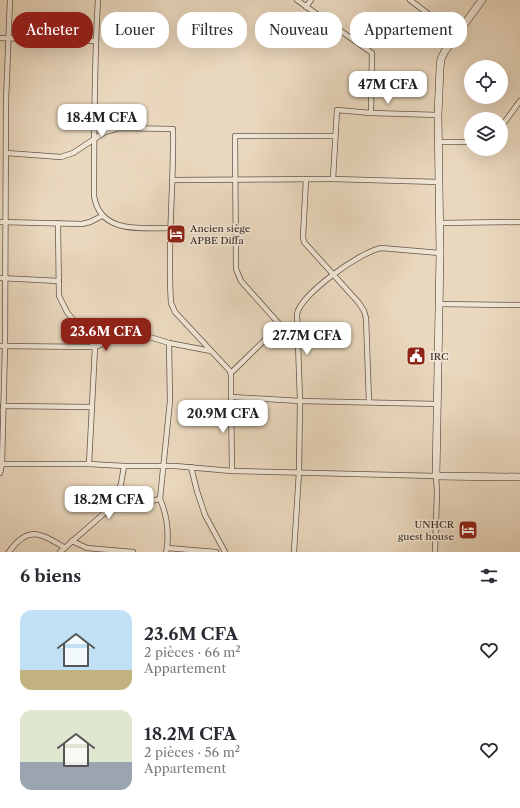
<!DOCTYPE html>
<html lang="fr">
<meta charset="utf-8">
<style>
:root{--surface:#fff;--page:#f7f7f7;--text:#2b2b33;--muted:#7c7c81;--accent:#8f2418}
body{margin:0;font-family:"Libre Caslon Text",serif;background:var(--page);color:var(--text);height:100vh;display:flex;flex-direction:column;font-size:15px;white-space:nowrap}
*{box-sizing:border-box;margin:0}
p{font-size:13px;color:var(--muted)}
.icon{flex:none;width:22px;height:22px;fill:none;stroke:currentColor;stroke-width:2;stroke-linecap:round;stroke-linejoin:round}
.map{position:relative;height:552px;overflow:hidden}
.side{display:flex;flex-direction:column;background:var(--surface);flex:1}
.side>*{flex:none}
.banner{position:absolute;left:12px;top:12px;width:496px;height:36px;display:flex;gap:8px}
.fabs{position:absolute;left:464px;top:60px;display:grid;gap:8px}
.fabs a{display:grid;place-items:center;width:44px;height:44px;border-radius:50%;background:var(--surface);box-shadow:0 4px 16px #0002;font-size:20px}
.price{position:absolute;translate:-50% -34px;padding:0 9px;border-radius:8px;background:#fff;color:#222;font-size:13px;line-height:26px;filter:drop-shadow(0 1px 2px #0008)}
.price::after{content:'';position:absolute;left:50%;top:24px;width:12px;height:9px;margin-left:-6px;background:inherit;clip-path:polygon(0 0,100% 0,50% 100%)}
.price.current{background:var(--accent);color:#fff}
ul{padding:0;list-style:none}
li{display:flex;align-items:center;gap:12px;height:100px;padding:0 20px}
li span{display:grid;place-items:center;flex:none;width:112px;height:80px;border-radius:12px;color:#555}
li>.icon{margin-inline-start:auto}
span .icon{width:48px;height:48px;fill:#fffc;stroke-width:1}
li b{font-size:17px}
h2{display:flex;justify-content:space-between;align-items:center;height:48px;padding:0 20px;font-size:17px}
.pill{padding:0 14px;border-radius:16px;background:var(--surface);box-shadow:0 4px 16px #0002;font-size:14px;line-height:36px}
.pill.current{background:var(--accent);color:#fff}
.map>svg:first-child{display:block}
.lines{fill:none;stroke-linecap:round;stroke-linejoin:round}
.street-casing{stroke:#65574c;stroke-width:6}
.secondary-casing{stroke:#392c26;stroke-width:8}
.street{stroke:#f1e6d5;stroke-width:4.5}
.secondary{stroke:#f1e6d5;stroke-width:7}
.labels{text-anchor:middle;stroke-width:3.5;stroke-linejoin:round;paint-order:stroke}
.poi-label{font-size:10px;fill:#392c26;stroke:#f1e6d5;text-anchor:start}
</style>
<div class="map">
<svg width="520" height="552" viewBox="0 0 520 552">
<rect width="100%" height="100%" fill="#ead8be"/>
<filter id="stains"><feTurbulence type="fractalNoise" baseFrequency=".005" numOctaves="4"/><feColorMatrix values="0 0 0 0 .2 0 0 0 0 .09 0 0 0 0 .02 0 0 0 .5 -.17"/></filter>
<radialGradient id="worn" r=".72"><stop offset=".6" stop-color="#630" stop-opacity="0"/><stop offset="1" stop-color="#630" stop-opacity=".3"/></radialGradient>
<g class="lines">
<defs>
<g id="street">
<path d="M 98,0 C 94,65 94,131 94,196 C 100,234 141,228 170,228"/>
<path d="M 297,0 L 372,53 L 371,113"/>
<path d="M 410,0 L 456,35"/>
<path d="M 306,7 L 311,0"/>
<path d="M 0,38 L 95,41"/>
<path d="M 438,115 L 371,113 L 337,110 L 333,179 L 439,182"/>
<path d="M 501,127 L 520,101"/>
<path d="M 439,142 L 471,142"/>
<path d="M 6,153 L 61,157 L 73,153 L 105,132 L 119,128 L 173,129 C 174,187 167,245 171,303 L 175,312 L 230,371 L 231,376 L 231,397 L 300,401 L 438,404"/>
<path d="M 306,179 L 303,237 L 304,242 L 359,303 L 364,311 L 366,318 L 369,402"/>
<path d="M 173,180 L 333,179"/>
<path d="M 0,222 L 82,224 L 90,222 L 102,216"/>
<path d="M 58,223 L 59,296 L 67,312 L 95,347 L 89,464"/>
<path d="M 439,223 L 520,222"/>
<path d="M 0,278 L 59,281"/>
<path d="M 439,304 L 520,305"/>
<path d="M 298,345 L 241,281 L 236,269 L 235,136 L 335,136"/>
<path d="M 0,346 L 95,347 L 130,334 L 140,334 L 169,343 L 211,351"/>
<path d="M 231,373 L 280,325"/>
<path d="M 231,397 L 232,471"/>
<path d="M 3,406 L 92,407"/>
<path d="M 0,464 L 89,464 L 124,466 L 175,466 L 232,471 L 436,476 L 437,492 L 435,552"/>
<path d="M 191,467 L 197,491 L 205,515 L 225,552"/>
<path d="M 0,473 L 2,464 L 5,346 L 6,101 L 10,0"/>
<path d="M 108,510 L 160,499"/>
<path d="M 72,541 L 87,548 L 133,552"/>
<path d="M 167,548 C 169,530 167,515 160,499 L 170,401 L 169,343"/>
<path d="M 9,552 C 28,524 42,534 65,548"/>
<path d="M 60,552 L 108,510 L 121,484 L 124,466"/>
<path d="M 166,552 L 167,548 L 216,552"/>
<path d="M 294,552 L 299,472 L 300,401 L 297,314 C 301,294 360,252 381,248 L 440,253"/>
</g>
<path id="secondary" d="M 482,0 L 445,51 L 441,59 L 440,68 L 438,115 L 440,253 L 436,476 L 520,477"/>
</defs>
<!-- street casing -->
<use href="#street" class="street-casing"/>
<!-- secondary casing -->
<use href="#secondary" class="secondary-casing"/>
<!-- street -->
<use href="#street" class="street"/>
<!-- secondary -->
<use href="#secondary" class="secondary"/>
</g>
<!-- icons -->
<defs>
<symbol id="hotel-square" viewBox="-11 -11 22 22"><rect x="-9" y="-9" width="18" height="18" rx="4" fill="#8f2418" stroke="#f1e6d5"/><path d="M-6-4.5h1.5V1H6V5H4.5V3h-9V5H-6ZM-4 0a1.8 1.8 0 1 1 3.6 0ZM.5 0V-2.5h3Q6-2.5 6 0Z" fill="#fff"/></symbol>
<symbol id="civic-square" viewBox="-11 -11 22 22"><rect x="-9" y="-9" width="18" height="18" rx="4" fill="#8f2418" stroke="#f1e6d5"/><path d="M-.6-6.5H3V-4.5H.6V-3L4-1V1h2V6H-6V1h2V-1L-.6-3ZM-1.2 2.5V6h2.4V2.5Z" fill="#fff"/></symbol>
</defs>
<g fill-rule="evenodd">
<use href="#hotel-square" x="165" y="223" width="22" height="22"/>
<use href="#civic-square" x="405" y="345" width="22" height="22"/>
<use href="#hotel-square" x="457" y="519" width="22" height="22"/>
</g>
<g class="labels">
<!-- poi labels -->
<g class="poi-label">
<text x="190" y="232">Ancien siège<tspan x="190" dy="12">APBE Diffa</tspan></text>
<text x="430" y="360">IRC</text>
<text x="454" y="528" text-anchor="end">UNHCR<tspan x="454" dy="12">guest house</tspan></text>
</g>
</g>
<rect width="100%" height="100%" filter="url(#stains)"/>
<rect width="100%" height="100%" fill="url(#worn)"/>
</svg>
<div class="fabs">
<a><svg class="icon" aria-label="locate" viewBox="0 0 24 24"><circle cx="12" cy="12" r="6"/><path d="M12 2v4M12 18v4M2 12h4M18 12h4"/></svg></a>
<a><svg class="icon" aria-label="layers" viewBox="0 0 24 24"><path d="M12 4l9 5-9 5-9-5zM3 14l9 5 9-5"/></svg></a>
</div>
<b class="price" style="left:388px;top:105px">47M CFA</b>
<b class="price" style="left:102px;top:138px">18.4M CFA</b>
<b class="price current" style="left:106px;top:352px">23.6M CFA</b>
<b class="price" style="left:307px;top:356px">27.7M CFA</b>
<b class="price" style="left:223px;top:434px">20.9M CFA</b>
<b class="price" style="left:109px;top:520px">18.2M CFA</b>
<div class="banner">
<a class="pill current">Acheter</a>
<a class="pill">Louer</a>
<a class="pill">Filtres</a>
<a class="pill">Nouveau</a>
<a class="pill">Appartement</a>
</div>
</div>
<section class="side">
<h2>6 biens<svg class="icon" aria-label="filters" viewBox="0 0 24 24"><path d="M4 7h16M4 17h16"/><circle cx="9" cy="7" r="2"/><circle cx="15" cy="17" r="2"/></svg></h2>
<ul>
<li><span style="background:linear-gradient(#bfe0f5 75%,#c2b280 0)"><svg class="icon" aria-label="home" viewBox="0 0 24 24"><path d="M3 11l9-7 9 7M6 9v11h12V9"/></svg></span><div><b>23.6M CFA</b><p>2 pièces · 66 m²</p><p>Appartement</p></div><svg class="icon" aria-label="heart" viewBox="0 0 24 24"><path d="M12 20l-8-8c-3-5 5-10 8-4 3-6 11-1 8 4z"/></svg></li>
<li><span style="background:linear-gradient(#dfe7d0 65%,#9aa5b1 0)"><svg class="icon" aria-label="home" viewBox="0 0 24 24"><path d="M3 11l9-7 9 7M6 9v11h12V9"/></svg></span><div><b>18.2M CFA</b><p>2 pièces · 56 m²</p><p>Appartement</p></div><svg class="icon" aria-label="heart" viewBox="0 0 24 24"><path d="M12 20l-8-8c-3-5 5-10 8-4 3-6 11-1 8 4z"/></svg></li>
</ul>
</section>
